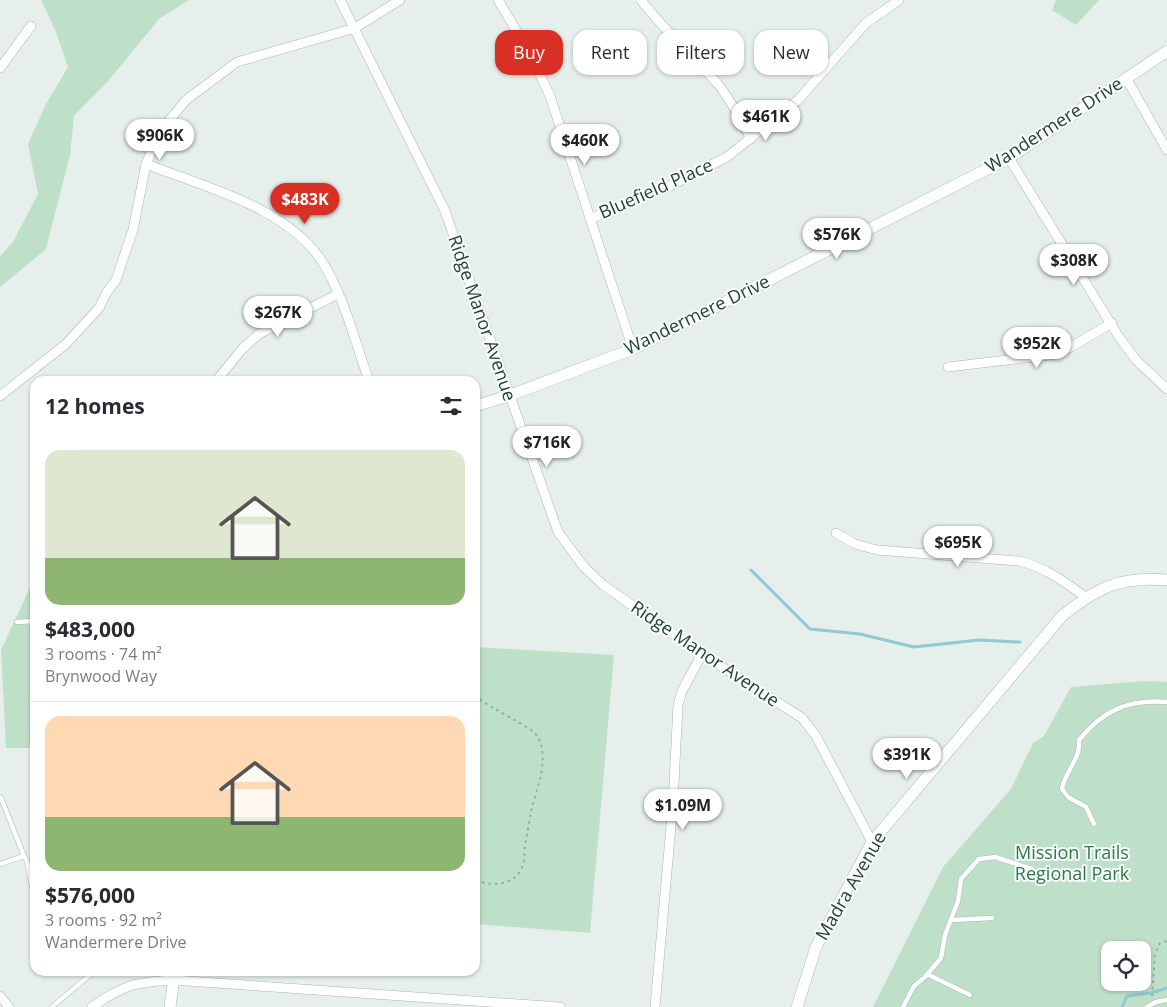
<!DOCTYPE html>
<meta charset="utf-8">
<style>
:root{--surface:#fff;--page:#f7f7f7;--text:#2b2b33;--muted:#7c7c81;--line:#e1e1e2;--accent:#d93025}
body{margin:0;font-family:"Open Sans",sans-serif;background:var(--page);color:var(--text);height:100vh;display:flex;flex-direction:column;font-size:19px;white-space:nowrap}
*{box-sizing:border-box;margin:0}
p{font-size:16px;color:var(--muted)}
.icon{flex:none;width:28px;height:28px;fill:none;stroke:currentColor;stroke-width:2;stroke-linecap:round;stroke-linejoin:round}
.map{position:relative;flex:1;overflow:hidden}
.drawer{position:absolute;left:30px;top:376px;width:450px;height:600px;display:flex;flex-direction:column;background:var(--surface);border-radius:15px;box-shadow:0 1px 4px #0004}
.drawer>*{flex:none}
.top-card{position:absolute;left:495px;top:30px;width:475px;height:45px;display:flex;gap:10px}
.fabs{position:absolute;left:1101px;top:941px;display:grid;gap:10px}
.fabs a{display:grid;place-items:center;width:50px;height:50px;border-radius:10px;background:var(--surface);box-shadow:0 1px 4px #0004;font-size:25px}
.price{position:absolute;translate:-50% -42px;padding:0 11px;border-radius:18px;background:#fff;color:#222;font-size:16px;line-height:32px;filter:drop-shadow(0 1px 2px #0008)}
.price::after{content:'';position:absolute;left:50%;top:30px;width:15px;height:11px;margin-left:-8px;background:inherit;clip-path:polygon(0 0,100% 0,50% 100%)}
.price.on{background:var(--accent);color:#fff}
ul{padding:0;list-style:none}
li{display:grid;align-content:center;gap:10px;height:265px;padding:0 15px}
li+li{border-top:1px solid var(--line)}
li span{display:grid;place-items:center;height:155px;border-radius:15px;color:#555}
li>.icon{margin-inline-start:auto}
span .icon{width:90px;height:90px;fill:#fffc;stroke-width:1}
li b{font-size:21px}
h2{display:flex;justify-content:space-between;align-items:center;height:60px;padding:0 15px;font-size:21px}
.tag{padding:0 18px;border-radius:15px;background:var(--surface);box-shadow:0 1px 4px #0004;font-size:18px;line-height:45px}
.tag.on{background:var(--accent);color:#fff}
.map>svg:first-child{display:block}
.green{fill:#bfe0c8;fill-rule:evenodd}
.lines{fill:none;stroke-linecap:round;stroke-linejoin:round}
.stream{stroke:#8ec9d4;stroke-width:3}
.service-casing{stroke:#a8b8b2;stroke-width:5.5}
.minor-casing{stroke:#a8b8b2;stroke-width:10}
.tertiary-casing{stroke:#a8b8b2;stroke-width:12}
.path{stroke:#86b3a5;stroke-width:2;stroke-dasharray:2.5 4;stroke-linecap:butt}
.service{stroke:#fff;stroke-width:4.5}
.minor{stroke:#fff;stroke-width:9}
.tertiary{stroke:#fff;stroke-width:11}
.labels{text-anchor:middle;stroke-width:4;stroke-linejoin:round;paint-order:stroke}
.street-label{font-size:18px;fill:#24423a;stroke:#f7fbf9}
.park-label{font-size:18px;fill:#2d7a4b;stroke:#f7fbf9}
</style>
<div class="map">
<svg width="1167" height="1007" viewBox="0 0 1167 1007">
<rect width="100%" height="100%" fill="#e6efeb"/>
<!-- green -->
<g class="green">
<path d="M 41,0 L 189,0 L 159,19 L 109,80 L 74,116 L 70,155 L 46,249 L 0,287 L 0,256 L 13,242 L 38,194 L 28,144 L 46,104 L 68,67 L 56,32 Z"/>
<path d="M 1056,0 L 1099,0 L 1076,25 L 1052,10 Z"/>
<path d="M 35,577 L 35,748 L 6,748 L 1,650 Z"/>
<path d="M 475,647 L 614,655 L 590,933 L 475,924 Z"/>
<path d="M 1144,681 L 1167,682 L 1167,1007 L 873,1007 L 943,867 L 1011,789 L 1033,743 L 1044,736 L 1071,687 ZM 1110,950 L 1142,950 L 1142,982 L 1110,982 Z"/>
</g>
<g class="lines">
<!-- stream -->
<g class="stream">
<path d="M 751,570 L 810,629 L 860,634 L 914,647 L 979,640 L 1020,642"/>
<path d="M 1122,1007 L 1127,996 L 1151,993 L 1167,988"/>
</g>
<defs>
<g id="service">
<path d="M 17,622 L 35,621"/>
<path d="M 1,798 L 24,856"/>
<path d="M 1094,824 L 1086,807 L 1068,797 L 1062,789 C 1065,770 1081,760 1079,740 C 1103,710 1129,699 1167,702"/>
<path d="M 0,864 L 24,856 L 27,861 L 32,886"/>
<path d="M 951,920 L 992,918"/>
<path d="M 927,974 L 970,995"/>
<path d="M 52,1007 L 91,974 L 98,971"/>
<path d="M 903,1007 L 914,986 L 925,977 L 941,958 L 945,935 L 958,901 L 961,879 L 979,859 L 995,857 L 1032,869"/>
<path d="M 1147,1007 L 1156,1002 L 1167,1000"/>
</g>
<g id="minor">
<path d="M 340,0 L 445,211 L 558,532 L 584,567 L 603,585 L 702,654 L 802,718 L 816,736 L 872,842"/>
<path d="M 498,0 L 531,55 L 550,96 L 633,349"/>
<path d="M 641,0 C 664,30 692,55 717,83 C 731,100 741,120 751,139"/>
<path d="M 0,68 L 31,26"/>
<path d="M 1126,78 L 1167,150"/>
<path d="M 1009,158 L 1119,337 L 1137,361 L 1167,389"/>
<path d="M 146,164 C 204,187 288,207 323,263 C 345,299 355,342 369,381"/>
<path d="M 590,219 L 670,186 L 727,157 L 798,100 L 866,23 L 899,0"/>
<path d="M 948,367 L 1050,355 L 1069,348 L 1112,323"/>
<path d="M 216,381 L 243,348 L 259,334 L 338,294"/>
<path d="M 0,396 L 66,344 L 99,308 L 107,292 L 116,280 L 133,230 L 146,164 L 159,133 L 186,100 L 237,62 L 355,28 L 400,0"/>
<path d="M 836,533 L 855,544 L 877,550 L 1019,561 C 1045,567 1064,582 1086,597"/>
<path d="M 0,996 L 9,1007"/>
<path d="M 92,1007 C 123,985 136,982 173,980 L 560,1007"/>
<path d="M 655,1007 L 673,803 L 678,705 L 682,691 L 702,654"/>
</g>
<g id="tertiary">
<path d="M 475,406 L 508,396 L 633,349 L 1009,158 L 1167,51"/>
<path d="M 170,1007 L 175,971"/>
<path d="M 797,1007 L 816,947 L 872,842 L 1062,616 C 1098,587 1121,576 1167,580"/>
</g>
</defs>
<!-- service casing -->
<use href="#service" class="service-casing"/>
<!-- minor casing -->
<use href="#minor" class="minor-casing"/>
<!-- tertiary casing -->
<use href="#tertiary" class="tertiary-casing"/>
<!-- path -->
<g class="path">
<path d="M 475,695 C 489,709 532,726 538,737 C 550,761 536,789 531,812 C 529,823 527,835 525,846 C 524,852 525,859 523,865 C 517,885 491,888 475,879"/>
<path d="M 1152,996 L 1155,954 L 1160,943 L 1167,941"/>
</g>
<!-- service -->
<use href="#service" class="service"/>
<!-- minor -->
<use href="#minor" class="minor"/>
<!-- tertiary -->
<use href="#tertiary" class="tertiary"/>
</g>
<g class="labels">
<!-- street labels -->
<g class="street-label">
<text transform="translate(1054 125) rotate(-33)" y="6">Wandermere Drive</text>
<text transform="translate(656 189) rotate(-24)" y="6">Bluefield Place</text>
<text transform="translate(697 315) rotate(-26)" y="6">Wandermere Drive</text>
<text transform="translate(482 318) rotate(71)" y="6">Ridge Manor Avenue</text>
<text transform="translate(705 654) rotate(34)" y="6">Ridge Manor Avenue</text>
<text transform="translate(851 886) rotate(-60)" y="6">Madra Avenue</text>
</g>
<!-- park labels -->
<g class="park-label">
<text x="1072" y="859">Mission Trails<tspan x="1072" dy="21">Regional Park</tspan></text>
</g>
</g>
</svg>
<div class="fabs">
<a><svg class="icon" aria-label="locate" viewBox="0 0 24 24"><circle cx="12" cy="12" r="6"/><path d="M12 2v4M12 18v4M2 12h4M18 12h4"/></svg></a>
</div>
<b class="price" style="left:766px;top:142px">$461K</b>
<b class="price" style="left:160px;top:161px">$906K</b>
<b class="price" style="left:585px;top:166px">$460K</b>
<b class="price on" style="left:305px;top:225px">$483K</b>
<b class="price" style="left:837px;top:260px">$576K</b>
<b class="price" style="left:1074px;top:286px">$308K</b>
<b class="price" style="left:278px;top:338px">$267K</b>
<b class="price" style="left:1037px;top:369px">$952K</b>
<b class="price" style="left:547px;top:468px">$716K</b>
<b class="price" style="left:958px;top:568px">$695K</b>
<b class="price" style="left:907px;top:780px">$391K</b>
<b class="price" style="left:683px;top:831px">$1.09M</b>
<div class="top-card">
<a class="tag on">Buy</a>
<a class="tag">Rent</a>
<a class="tag">Filters</a>
<a class="tag">New</a>
</div>
<section class="drawer">
<h2>12 homes<svg class="icon" aria-label="filters" viewBox="0 0 24 24"><path d="M4 7h16M4 17h16"/><circle cx="9" cy="7" r="2"/><circle cx="15" cy="17" r="2"/></svg></h2>
<ul>
<li><span style="background:linear-gradient(#dfe7d0 70%,#8fb573 0)"><svg class="icon" aria-label="home" viewBox="0 0 24 24"><path d="M3 11l9-7 9 7M6 9v11h12V9"/></svg></span><div><b>$483,000</b><p>3 rooms · 74 m²</p><p>Brynwood Way</p></div></li>
<li><span style="background:linear-gradient(#ffd9b3 65%,#8fb573 0)"><svg class="icon" aria-label="home" viewBox="0 0 24 24"><path d="M3 11l9-7 9 7M6 9v11h12V9"/></svg></span><div><b>$576,000</b><p>3 rooms · 92 m²</p><p>Wandermere Drive</p></div></li>
</ul>
</section>
</div>
